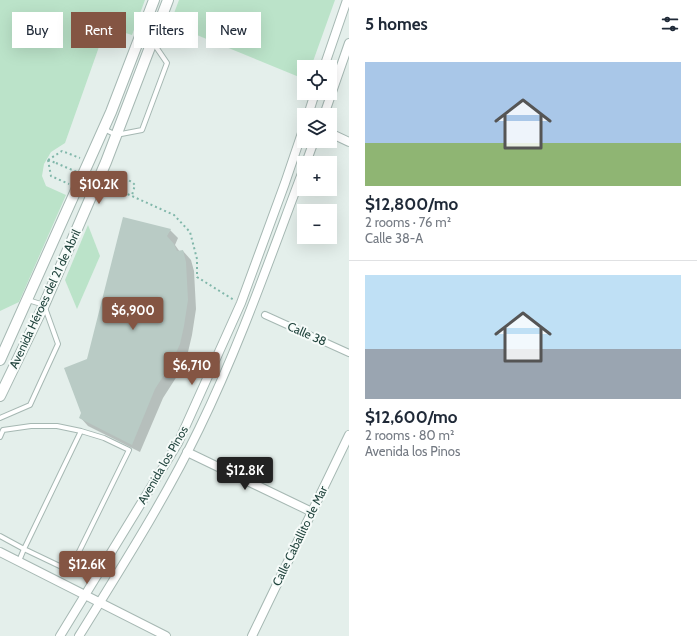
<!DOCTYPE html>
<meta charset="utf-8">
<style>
:root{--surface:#fff;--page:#f6f6f7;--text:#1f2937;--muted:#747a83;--line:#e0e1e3;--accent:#845543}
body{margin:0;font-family:Cabin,sans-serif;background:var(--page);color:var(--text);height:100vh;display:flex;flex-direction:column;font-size:15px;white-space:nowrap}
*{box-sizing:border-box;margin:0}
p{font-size:13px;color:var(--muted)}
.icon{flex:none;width:22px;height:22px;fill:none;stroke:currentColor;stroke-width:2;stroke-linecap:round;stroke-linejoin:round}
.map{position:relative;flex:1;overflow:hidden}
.sheet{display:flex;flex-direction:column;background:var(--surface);width:348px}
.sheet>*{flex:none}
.guide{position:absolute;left:12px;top:12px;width:277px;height:36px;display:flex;gap:8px}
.buttons{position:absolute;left:297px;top:60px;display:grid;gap:8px}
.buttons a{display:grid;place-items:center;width:40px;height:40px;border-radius:0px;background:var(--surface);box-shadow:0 4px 16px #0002;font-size:20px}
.price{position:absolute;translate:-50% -34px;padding:0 9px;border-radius:4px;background:var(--accent);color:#fff;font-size:13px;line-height:26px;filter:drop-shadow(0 1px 2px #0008)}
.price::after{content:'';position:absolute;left:50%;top:24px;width:12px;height:9px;margin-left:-6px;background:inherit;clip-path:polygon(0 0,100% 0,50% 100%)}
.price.active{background:#222;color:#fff}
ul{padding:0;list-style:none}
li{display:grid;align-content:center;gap:8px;height:212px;padding:0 16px}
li+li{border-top:1px solid var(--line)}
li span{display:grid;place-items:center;height:124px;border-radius:0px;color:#555}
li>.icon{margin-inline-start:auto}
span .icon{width:72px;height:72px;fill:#fffc;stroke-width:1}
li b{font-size:17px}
h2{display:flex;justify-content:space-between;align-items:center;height:48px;padding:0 16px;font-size:17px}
.tag{padding:0 14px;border-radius:0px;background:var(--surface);box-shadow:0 4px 16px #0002;font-size:14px;line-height:36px}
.tag.active{background:var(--accent);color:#fff}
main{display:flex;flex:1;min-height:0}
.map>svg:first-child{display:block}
.green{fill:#bbe3c9}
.shadow{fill:#0003}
.building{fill:#b9cbc5}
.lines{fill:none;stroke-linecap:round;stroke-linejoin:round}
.service-casing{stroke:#a6b8b3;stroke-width:6}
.pedestrian-casing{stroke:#a6b8b3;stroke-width:8}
.minor-casing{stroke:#a6b8b3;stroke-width:10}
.tertiary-casing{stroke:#a6b8b3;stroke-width:12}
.path{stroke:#81b7aa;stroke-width:2;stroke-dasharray:2 3;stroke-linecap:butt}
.service{stroke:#fff;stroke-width:4}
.pedestrian{stroke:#fff;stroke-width:6}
.minor{stroke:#fff;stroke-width:8}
.tertiary{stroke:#fff;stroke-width:10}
.path-bridge{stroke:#81b7aa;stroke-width:2;stroke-dasharray:2 3;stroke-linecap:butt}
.labels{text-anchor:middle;stroke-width:4;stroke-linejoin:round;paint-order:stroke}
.street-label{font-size:12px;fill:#21443d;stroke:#f6fbf9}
</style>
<main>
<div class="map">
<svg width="349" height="636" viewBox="0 0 349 636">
<rect width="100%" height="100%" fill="#e4efeb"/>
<!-- green -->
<g class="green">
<path d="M 0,0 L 145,0 L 132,35 L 106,27 L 65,143 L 51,152 L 44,164 L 42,176 L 46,186 L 66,195 L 19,302 L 0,311 Z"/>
<path d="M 179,0 L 335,0 L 311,67 L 304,67 L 304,79 L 170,24 Z"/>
<path d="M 88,225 L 100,256 L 77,309 L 65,280 Z"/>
</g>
<!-- shadow -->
<path class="shadow" d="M 170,230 L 178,238 L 175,245 L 180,252 L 183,251 L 191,260 L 194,271 L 196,309 L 192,335 L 188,352 L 179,373 L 163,398 L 140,452 L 88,426 L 80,417 L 82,413 L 87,360 Z"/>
<!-- building -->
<path class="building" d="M 123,217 L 171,229 L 167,236 L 174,244 L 177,251 L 183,250 L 186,262 L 188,300 L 184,326 L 180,344 L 171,364 L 155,389 L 132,445 L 79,418 L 81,413 L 64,368 L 87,359 Z"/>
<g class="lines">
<defs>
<g id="service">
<path d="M 104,129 L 116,135 L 142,130 L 167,63 L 152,41 L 140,38"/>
<path d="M 0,418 L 30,405 L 58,344 L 44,305 L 28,300"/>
<path d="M 0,437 L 3,430 L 31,426 L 57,426 L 81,431 L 24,549 L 68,570 L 71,568 L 129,450 L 104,438 L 81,431"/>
<path d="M 0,536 L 24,549 L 19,561"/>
</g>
<path id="pedestrian" d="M 265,315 L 349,353"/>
<g id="minor">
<path d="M 324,67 L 347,0"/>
<path d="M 308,115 L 315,93"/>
<path d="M 324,115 L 349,43"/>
<path d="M 330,133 L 349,142"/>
<path d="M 306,163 L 314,141"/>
<path d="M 187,452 L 312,512"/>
<path d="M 0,552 L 166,636"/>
<path d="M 60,636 L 178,443 L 241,303 L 285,183 L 304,127"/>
<path d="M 79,636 C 121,568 164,501 199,429 C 240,345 271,255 304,168"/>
<path d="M 252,636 L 349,435"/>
</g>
<g id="tertiary">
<path d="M 0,360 L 111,112 L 154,0"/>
<path d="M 0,396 L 44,305 L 106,162 L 168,0"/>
</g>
</defs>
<!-- service casing -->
<use href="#service" class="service-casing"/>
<!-- pedestrian casing -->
<use href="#pedestrian" class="pedestrian-casing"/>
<!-- minor casing -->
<use href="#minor" class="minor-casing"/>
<!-- tertiary casing -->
<use href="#tertiary" class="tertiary-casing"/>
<!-- path -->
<g class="path">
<path d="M 48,160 L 51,176 L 69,184"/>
<path d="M 48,160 L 62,151 L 80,158"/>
<path d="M 48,160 L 56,163"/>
<path d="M 111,172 L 132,182 L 135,185 L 132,195"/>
<path d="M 114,188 L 174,215 L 190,232 L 197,259 L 197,277 L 234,300"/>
</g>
<!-- service -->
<use href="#service" class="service"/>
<!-- pedestrian -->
<use href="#pedestrian" class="pedestrian"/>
<!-- minor -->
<use href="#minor" class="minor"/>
<!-- tertiary -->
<use href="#tertiary" class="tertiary"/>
<!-- path-bridge -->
<path class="path-bridge" d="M 56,163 L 114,188"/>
</g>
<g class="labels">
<!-- street labels -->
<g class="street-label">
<text transform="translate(45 299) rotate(-65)" y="4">Avenida Héroes del 21 de Abril</text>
<text transform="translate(307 334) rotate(24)" y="4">Calle 38</text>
<text transform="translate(163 465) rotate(-60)" y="4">Avenida los Pinos</text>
<text transform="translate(300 536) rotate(-64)" y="4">Calle Caballito de Mar</text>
</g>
</g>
</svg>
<div class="buttons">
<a><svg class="icon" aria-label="locate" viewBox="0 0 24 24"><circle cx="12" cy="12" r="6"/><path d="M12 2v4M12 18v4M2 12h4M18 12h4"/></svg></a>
<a><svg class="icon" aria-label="layers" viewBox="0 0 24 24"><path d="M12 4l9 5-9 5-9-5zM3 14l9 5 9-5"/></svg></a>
<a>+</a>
<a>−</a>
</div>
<b class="price" style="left:99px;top:205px">$10.2K</b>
<b class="price" style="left:133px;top:331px">$6,900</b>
<b class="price" style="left:192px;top:386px">$6,710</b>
<b class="price active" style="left:245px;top:491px">$12.8K</b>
<b class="price" style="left:87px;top:585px">$12.6K</b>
<div class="guide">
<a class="tag">Buy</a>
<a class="tag active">Rent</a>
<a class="tag">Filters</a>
<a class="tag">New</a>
</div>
</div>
<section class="sheet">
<h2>5 homes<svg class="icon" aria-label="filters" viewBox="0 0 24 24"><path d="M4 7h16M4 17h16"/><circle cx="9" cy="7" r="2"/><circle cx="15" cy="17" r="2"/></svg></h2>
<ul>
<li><span style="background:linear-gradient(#a9c7e8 65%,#8fb573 0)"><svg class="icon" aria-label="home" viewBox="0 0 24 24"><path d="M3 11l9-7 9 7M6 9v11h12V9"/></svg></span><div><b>$12,800/mo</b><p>2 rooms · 76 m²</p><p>Calle 38-A</p></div></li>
<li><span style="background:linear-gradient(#bfe0f5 60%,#9aa5b1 0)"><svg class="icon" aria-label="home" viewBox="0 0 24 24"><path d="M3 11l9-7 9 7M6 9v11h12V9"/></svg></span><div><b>$12,600/mo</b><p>2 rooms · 80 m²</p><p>Avenida los Pinos</p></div></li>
</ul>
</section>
</main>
